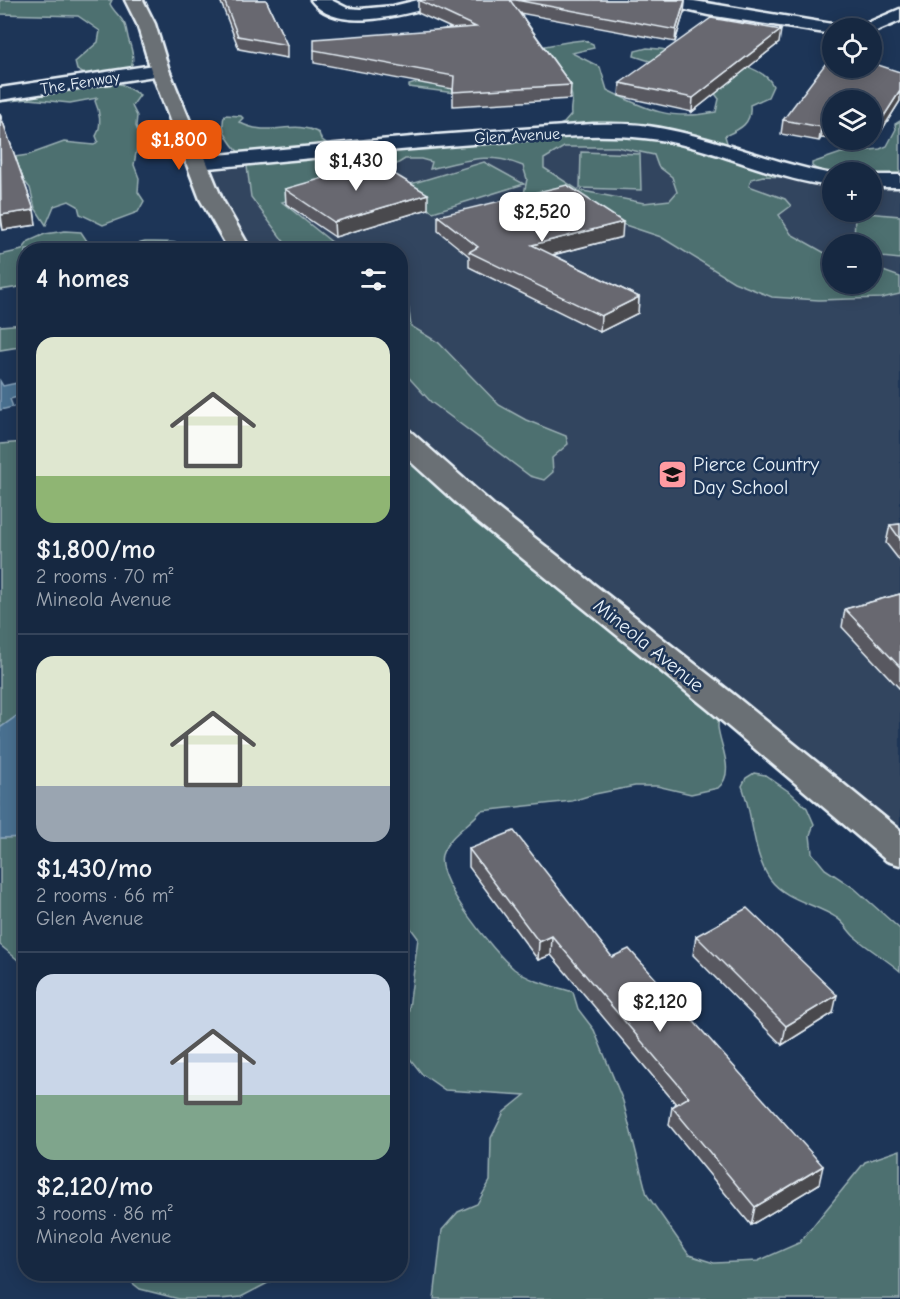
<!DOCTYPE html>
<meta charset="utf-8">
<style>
:root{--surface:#162841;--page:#1f3048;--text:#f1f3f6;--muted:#9ea6b1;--line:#35445a;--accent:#ea580c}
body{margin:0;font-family:"Comic Neue",sans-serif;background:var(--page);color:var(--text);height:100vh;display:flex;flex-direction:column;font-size:22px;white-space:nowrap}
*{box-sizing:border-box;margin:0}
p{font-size:20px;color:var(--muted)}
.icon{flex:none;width:33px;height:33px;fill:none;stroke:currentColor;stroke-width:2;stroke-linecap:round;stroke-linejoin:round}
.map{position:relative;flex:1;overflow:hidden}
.panel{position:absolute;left:18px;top:243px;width:390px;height:1038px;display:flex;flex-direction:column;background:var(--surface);border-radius:24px;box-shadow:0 3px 15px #0003,0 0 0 2px var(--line)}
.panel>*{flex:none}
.controls{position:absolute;left:822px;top:18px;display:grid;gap:12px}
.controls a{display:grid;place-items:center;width:60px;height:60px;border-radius:50%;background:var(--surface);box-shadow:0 3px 15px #0003,0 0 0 2px var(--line);font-size:30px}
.price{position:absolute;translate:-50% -51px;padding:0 14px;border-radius:12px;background:#fff;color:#222;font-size:20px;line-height:39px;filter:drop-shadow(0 2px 3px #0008)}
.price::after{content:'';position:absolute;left:50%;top:36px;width:18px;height:14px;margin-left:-9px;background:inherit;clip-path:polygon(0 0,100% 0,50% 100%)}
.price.on{background:var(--accent);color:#fff}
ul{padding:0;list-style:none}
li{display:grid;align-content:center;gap:12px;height:318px;padding:0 18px}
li+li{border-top:2px solid var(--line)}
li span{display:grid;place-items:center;height:186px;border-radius:18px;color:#555}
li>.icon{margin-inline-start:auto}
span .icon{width:108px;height:108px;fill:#fffc;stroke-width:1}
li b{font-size:26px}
h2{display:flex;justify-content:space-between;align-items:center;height:72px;padding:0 18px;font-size:26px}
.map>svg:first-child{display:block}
.built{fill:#33445e;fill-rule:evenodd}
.green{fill:#4d6f6f;stroke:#9ab0b4;stroke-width:1.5;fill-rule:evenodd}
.water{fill:#486f90;stroke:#88a3ba;stroke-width:1.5}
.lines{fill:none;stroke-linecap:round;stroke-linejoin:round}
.minor-casing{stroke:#e8f1f8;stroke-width:5}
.major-casing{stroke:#e8f1f8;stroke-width:5}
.minor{fill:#1d3557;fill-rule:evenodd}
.major{fill:#6a7074;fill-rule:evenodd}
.wall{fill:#595960;stroke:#e8f1f8;stroke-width:1.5}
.shaded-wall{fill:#48484e;stroke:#e8f1f8;stroke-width:1.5}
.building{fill:#676770;stroke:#e8f1f8;stroke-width:1.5}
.labels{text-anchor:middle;stroke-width:5;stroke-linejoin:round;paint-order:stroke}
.far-street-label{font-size:16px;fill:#e8f1f8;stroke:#1d3557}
.poi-label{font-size:20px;fill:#e8f1f8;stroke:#1d3557;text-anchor:start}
.street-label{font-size:20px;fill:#e8f1f8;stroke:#1d3557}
</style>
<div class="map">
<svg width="900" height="1299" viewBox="0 0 900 1299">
<rect width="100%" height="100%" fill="#1d3557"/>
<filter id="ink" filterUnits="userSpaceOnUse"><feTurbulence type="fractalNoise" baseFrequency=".0167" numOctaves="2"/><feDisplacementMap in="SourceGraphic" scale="12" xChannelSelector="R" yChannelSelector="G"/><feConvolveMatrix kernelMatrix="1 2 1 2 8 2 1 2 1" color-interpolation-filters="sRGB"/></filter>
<g filter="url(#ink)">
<!-- built -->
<path class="built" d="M 542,133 L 832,180 L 832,212 L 872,212 L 872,181 L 900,181 L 900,851 L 401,437 L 400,250 L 239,250 L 197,163 ZM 832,244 L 872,244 L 872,284 L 832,284 Z"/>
<!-- green -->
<g class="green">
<path d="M 0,0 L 112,0 L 110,4 C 114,12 120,16 124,23 C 127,27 127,36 129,41 C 138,67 132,69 109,81 L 123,85 L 140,95 L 132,106 L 137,116 L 136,126 L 139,135 L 134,165 L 139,178 L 138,192 L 144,201 L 138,212 L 103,225 L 80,214 L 78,206 L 69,201 L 54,206 L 46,225 L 35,208 L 30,188 L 26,183 L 13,182 L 0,159 L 28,155 L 64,142 L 94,145 L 98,141 L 96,136 C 102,126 100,112 95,101 L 97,98 L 70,103 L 29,99 L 0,102 L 0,97 L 88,76 L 77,70 L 75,62 L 98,42 L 100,31 L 78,16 L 0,14 Z"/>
<path d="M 584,40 L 593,44 L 594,48 L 572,53 L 600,67 L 607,90 C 647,110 671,121 716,112 L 719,99 L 713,91 L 662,65 L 634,56 L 635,51 L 647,48 L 660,49 C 686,53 763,60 773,86 L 768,97 L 750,105 C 752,124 740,129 725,136 L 728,146 L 805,178 L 763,176 L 751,179 L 749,186 L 785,199 L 791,206 L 779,215 L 791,234 L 832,257 L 832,284 L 872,284 L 872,267 L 900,277 L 900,294 L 882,298 L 819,300 L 772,297 L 734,282 L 661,237 L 610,220 L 469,216 L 524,194 L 527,179 L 523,166 C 488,151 466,161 430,169 L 432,162 L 421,159 L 405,159 L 387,170 L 282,202 L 333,243 L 340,250 L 290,250 L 251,197 L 246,159 C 235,150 217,130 225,115 L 241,116 L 243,118 L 239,122 C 267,139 293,118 319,133 L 321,139 L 329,145 L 542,133 L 564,123 L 571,115 C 569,103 577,97 566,86 L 455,93 L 409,87 L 409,85 L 530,48 C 548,47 565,41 584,40 ZM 564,147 L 617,147 L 654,155 L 658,166 L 672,177 L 677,192 L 670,200 L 644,203 L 578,190 L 544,168 L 544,159 Z"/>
<path d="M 900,121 L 900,177 L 872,177 L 872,172 C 853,172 827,178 812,166 L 812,163 L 841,153 L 880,149 L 887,146 L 896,129 L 895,124 Z"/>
<path d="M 581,152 L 640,154 L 641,190 L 580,188 Z"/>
<path d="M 484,162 L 524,184 L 433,212 L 394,189 Z"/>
<path d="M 855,212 L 900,216 L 900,259 L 872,256 L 872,244 L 854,244 Z"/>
<path d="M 65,231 L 81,232 L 93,250 L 26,250 L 25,286 L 0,290 L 0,255 L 22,250 L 29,241 L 45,234 Z"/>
<path d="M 145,242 C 164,242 186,241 202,250 L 111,250 Z"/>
<path d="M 401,299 L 408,304 L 411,326 L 439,343 L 499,405 L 526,420 L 566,436 L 568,444 L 552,458 L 553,472 L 544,480 L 530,476 L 431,402 L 401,369 Z"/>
<path d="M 25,324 L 25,346 L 0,350 L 0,326 Z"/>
<path d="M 401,437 L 721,702 C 720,710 718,719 718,727 C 720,746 736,773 718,788 L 691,794 L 657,786 L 635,786 L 595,794 L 572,801 L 481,811 C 468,826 448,836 442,855 C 435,881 494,952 514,969 C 531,982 553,986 573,992 L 578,1009 L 594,1030 L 623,1101 L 647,1195 L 689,1255 L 714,1263 L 758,1261 L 799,1243 L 865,1162 L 900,1150 L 900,1299 L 434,1299 L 442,1230 L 458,1212 L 477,1204 L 490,1181 L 491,1138 L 504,1112 L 525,1095 L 445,1090 L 422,1074 L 407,1055 L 407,1024 L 418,938 L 401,915 Z"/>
<path d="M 25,442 L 25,710 L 0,728 L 0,444 Z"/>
<path d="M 754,773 L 765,775 L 791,793 L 807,808 L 814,824 L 810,835 L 812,853 L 825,869 L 854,888 L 900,929 L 900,971 C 886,959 870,950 856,938 C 849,933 845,923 837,918 C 816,904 785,900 770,879 C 753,856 753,814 742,786 L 746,778 Z"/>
<path d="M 25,837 L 25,966 L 0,945 L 0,838 Z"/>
<path d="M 121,1274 L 285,1274 L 241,1297 L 220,1299 L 179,1299 L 140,1289 Z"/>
</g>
<!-- water -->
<g class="water">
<path d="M 0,381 L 3,386 L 22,382 L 25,395 L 10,399 L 13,407 L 0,410 Z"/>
<path d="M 25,710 L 25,837 L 0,838 L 0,728 Z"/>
</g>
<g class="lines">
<defs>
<g id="minor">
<path d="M 311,0 L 331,0 L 347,8 L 360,9 L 393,6 L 418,0 L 446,0 L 443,4 C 409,13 337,36 311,0 Z"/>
<path d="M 657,0 L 688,0 L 832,24 L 841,28 L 832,28 L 832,34 L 708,15 L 660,4 Z"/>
<path d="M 900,9 L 900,21 L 872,33 L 872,28 L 862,28 L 865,24 Z"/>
<path d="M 160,64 L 167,66 L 169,70 L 167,74 L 0,100 L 0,88 Z"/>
<path d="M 593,124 C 611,124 630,123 648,126 C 711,135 770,163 832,174 L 832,186 C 768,179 709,144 644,138 C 592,132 538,139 486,143 C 389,150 293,160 197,169 L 190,167 L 186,163 L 190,159 L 197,157 L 423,136 Z"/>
<rect x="872" y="175" width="28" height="12"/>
</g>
<g id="major">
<path d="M 125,0 L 143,0 L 155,24 L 169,70 L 222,199 L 251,250 L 229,250 L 200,199 L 151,70 L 137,24 Z"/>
<path d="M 400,429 L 410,431 L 497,508 L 733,694 L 900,830 L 900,865 L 887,861 L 709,710 L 475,520 L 400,452 Z"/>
</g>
</defs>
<!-- minor casing -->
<use href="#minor" class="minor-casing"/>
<!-- major casing -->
<use href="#major" class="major-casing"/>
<!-- minor -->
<use href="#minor" class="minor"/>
<!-- major -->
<use href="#major" class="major"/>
</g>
<!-- wall -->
<g class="wall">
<path d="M 220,0 L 266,0 L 287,45 L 287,58 L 239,49 Z"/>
<path d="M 418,0 L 685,0 L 684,12 L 675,42 L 520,13 L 571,85 L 570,99 L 453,106 L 453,89 L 314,63 L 314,50 L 451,28 L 418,13 Z"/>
<path d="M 779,43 L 692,112 L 619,96 L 620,83 Z"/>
<path d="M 900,72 L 900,101 L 873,144 L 835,140 L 872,140 L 872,100 L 832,100 L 832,139 L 821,138 L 819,141 L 781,134 L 783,120 Z"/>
<path d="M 0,114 L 34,210 L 36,225 L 3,230 L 0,220 Z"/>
<path d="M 285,189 L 428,209 L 335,237 L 286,204 Z"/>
<path d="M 438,216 L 622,237 L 553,255 L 639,297 L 638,313 L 600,332 L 469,267 L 469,256 L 438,231 Z"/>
<path d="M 900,524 L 900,561 L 886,543 L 890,525 Z"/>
<path d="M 900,594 L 900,689 L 842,627 L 845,609 Z"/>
<path d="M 469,849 L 612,957 L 819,1184 L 751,1225 L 669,1125 L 672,1107 L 676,1104 L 551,955 L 538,960 L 469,867 Z"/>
<path d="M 696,936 L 833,1013 L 782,1045 L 693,955 Z"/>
</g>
<!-- shaded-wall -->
<g class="shaded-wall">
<path d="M 685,0 L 684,12 L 675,42 L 676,30 Z"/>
<path d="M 781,30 L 779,43 L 692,112 L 693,98 Z"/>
<path d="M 900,91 L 900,101 L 873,144 L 875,130 Z"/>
<path d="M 824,124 L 821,138 L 819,141 L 821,127 Z"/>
<path d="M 428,194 L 428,209 L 335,237 L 334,222 Z"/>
<path d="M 34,210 L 36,225 L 3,230 L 1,215 Z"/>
<path d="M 623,222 L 622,237 L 532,260 L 532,245 Z"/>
<path d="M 639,297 L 638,313 L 600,332 L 601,316 Z"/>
<path d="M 552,936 L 551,955 L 538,960 L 539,942 Z"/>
<path d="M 837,995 L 833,1013 L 782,1045 L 786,1026 Z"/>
<path d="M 823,1166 L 819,1184 L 751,1225 L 755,1207 Z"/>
</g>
<!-- building -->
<g class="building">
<path d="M 224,0 L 266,0 L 287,45 L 238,36 Z"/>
<path d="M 418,0 L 510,0 L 571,85 L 453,92 L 454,76 L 314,50 L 314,39 L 476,27 Z"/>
<path d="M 516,0 L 685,0 L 676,30 Z"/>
<path d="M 711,18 L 781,30 L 693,98 L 620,83 Z"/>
<path d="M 832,55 L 832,68 L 872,68 L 872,63 L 900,72 L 900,91 L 875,130 L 872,130 L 872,100 L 832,100 L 832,125 L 824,124 L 821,127 L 783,120 Z"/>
<path d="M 0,114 L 34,210 L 1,215 Z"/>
<path d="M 376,163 L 428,194 L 334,222 L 285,189 Z"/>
<path d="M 567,185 L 623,222 L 532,245 L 639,297 L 601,316 L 469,252 L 478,247 L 438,216 Z"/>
<path d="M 900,524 L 900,539 L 890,525 Z"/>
<path d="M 900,594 L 900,667 L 845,609 Z"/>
<path d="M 514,831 L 612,957 L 629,949 L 823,1166 L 755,1207 L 672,1107 L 689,1097 L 552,936 L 539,942 L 469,849 Z"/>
<path d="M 747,908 L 837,995 L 786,1026 L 696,936 Z"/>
</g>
</g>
<!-- icons -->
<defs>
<symbol id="school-square" viewBox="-11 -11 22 22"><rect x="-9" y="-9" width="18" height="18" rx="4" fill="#ff9aa2" stroke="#1d3557"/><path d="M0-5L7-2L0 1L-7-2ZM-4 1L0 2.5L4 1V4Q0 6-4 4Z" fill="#111"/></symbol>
</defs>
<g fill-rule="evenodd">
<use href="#school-square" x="656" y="458" width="33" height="33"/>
</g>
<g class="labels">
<!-- far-street labels -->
<g class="far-street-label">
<text transform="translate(80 82) rotate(-9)" y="6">The Fenway</text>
<text transform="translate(517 135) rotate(-3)" y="6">Glen Avenue</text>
</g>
<!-- poi labels -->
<g class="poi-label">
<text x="693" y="471">Pierce Country<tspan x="693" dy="23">Day School</tspan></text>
</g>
<!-- street labels -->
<g class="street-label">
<text transform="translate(649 645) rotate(39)" y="7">Mineola Avenue</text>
</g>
</g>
</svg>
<div class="controls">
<a><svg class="icon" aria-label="locate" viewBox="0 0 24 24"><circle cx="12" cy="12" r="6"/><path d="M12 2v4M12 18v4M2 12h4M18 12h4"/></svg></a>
<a><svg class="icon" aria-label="layers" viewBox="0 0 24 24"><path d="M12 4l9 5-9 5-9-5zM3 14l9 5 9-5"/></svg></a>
<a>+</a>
<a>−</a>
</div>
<b class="price on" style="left:179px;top:171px">$1,800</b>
<b class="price" style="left:356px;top:192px">$1,430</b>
<b class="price" style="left:542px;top:243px">$2,520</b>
<b class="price" style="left:660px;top:1033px">$2,120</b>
<section class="panel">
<h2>4 homes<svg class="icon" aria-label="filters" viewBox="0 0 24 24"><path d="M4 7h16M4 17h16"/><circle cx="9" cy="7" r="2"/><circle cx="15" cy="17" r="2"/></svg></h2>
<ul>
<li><span style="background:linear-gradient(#dfe7d0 75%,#8fb573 0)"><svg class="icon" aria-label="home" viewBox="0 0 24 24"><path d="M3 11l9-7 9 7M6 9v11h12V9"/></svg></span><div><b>$1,800/mo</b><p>2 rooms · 70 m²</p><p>Mineola Avenue</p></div></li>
<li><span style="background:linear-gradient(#dfe7d0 70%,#9aa5b1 0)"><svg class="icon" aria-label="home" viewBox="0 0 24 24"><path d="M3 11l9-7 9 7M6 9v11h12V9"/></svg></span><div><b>$1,430/mo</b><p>2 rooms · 66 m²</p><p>Glen Avenue</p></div></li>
<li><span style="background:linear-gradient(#c9d6e8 65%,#7fa58c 0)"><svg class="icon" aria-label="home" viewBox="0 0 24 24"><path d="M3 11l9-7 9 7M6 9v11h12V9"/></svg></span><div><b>$2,120/mo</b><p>3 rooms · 86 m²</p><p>Mineola Avenue</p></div></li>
</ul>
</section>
</div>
